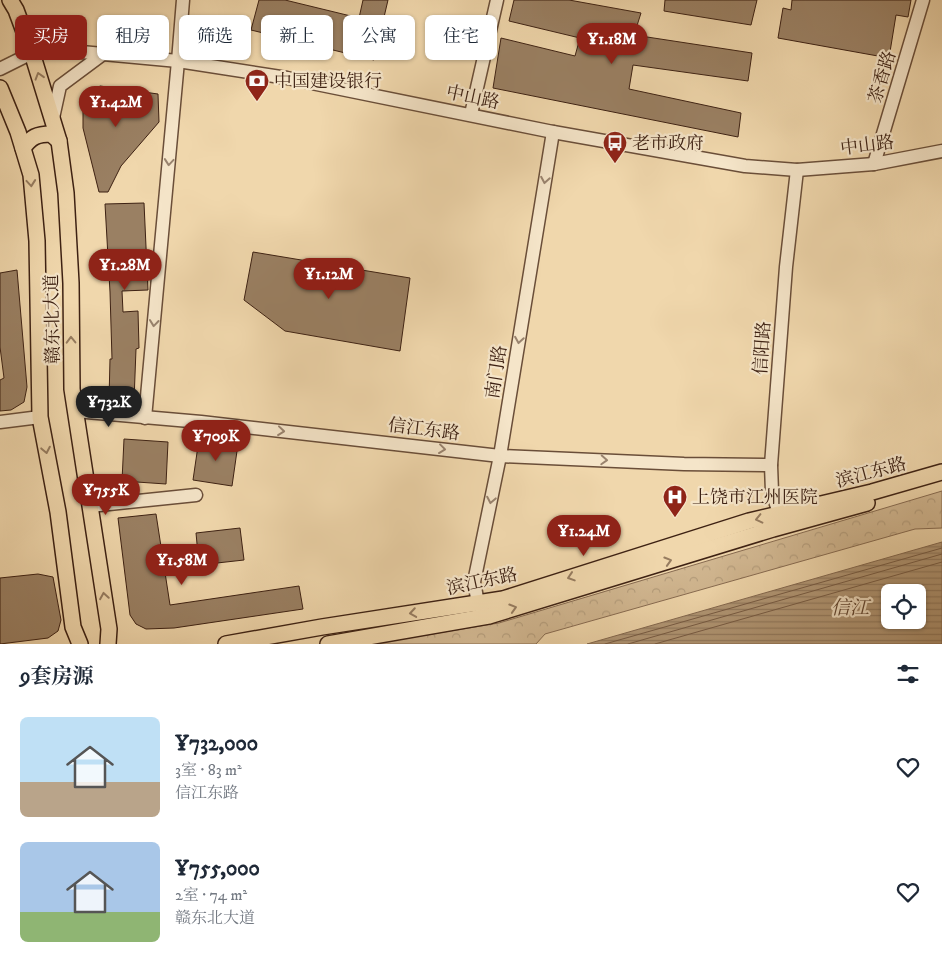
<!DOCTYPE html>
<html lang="zh">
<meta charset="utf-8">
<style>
:root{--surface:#fff;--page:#f2f2f3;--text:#1f2937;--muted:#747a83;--accent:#8f2418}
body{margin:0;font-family:"IM FELL DW Pica","Noto Serif SC",serif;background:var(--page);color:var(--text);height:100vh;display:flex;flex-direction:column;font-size:19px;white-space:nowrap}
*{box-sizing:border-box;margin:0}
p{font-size:16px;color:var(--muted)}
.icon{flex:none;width:28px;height:28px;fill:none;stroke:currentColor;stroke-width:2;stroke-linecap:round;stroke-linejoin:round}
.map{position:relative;height:644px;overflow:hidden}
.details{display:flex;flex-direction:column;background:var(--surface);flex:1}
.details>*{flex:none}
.guide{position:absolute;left:15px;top:15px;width:500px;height:45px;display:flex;gap:10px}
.tools{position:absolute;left:881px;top:584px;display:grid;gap:10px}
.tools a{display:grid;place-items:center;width:45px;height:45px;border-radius:8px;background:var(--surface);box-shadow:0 1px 4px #0004;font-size:25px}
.price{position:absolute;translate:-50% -42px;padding:0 11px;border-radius:18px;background:var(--accent);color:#fff;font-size:16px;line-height:32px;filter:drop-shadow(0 1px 2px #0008)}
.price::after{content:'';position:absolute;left:50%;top:30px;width:15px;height:11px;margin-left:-8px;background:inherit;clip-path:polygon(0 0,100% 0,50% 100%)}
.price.active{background:#222;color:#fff}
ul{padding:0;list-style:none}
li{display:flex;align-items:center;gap:15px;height:125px;padding:0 20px}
li span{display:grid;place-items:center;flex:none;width:140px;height:100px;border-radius:8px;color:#555}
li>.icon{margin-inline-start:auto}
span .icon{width:60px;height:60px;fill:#fffc;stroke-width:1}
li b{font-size:21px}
h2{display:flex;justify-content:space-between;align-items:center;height:60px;padding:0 20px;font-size:21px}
.chip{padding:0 18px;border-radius:8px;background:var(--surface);box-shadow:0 1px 4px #0004;font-size:18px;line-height:45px}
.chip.active{background:var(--accent);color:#fff}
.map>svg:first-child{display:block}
.park{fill:url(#park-crowns);stroke:#886c52}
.water{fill:url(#water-rules);stroke:#846950;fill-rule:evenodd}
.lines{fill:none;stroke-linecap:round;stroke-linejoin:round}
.shore{stroke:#785d46;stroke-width:1}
.building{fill:#9a8063;stroke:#3d2113}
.minor-casing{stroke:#6a4e39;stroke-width:15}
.major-casing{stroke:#3d2113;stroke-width:18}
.minor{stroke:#f5e5c9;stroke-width:12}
.major{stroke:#f0d7ac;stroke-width:15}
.oneway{stroke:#967c60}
.oneway2{stroke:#99836e}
.labels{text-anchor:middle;stroke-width:4.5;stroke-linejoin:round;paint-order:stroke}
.street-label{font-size:18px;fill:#3d2113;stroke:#f5e5c9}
.poi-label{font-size:18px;fill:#3d2113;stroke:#f5e5c9;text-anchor:start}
.water-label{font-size:19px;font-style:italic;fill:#604531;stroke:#f5e5c9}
</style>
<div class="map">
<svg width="942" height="644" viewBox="0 0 942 644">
<defs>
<pattern id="park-crowns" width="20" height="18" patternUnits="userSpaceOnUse" patternTransform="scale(1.25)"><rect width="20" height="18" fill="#d2b892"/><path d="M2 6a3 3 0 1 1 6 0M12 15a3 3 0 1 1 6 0" fill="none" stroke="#b59e7d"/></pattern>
<pattern id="water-rules" width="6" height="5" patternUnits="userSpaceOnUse" patternTransform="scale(1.25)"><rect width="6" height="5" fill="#b39978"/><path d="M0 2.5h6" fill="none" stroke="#937c61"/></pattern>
</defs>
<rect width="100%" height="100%" fill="#f0d7ac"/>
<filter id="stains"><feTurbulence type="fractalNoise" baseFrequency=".004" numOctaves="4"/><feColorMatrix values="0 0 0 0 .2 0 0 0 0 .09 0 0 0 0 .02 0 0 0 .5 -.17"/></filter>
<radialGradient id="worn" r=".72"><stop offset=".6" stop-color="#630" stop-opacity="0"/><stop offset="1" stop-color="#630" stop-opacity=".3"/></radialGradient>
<!-- park -->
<path class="park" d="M 942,491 L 942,528 L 915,529 L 545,634 L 536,644 L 371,644 L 499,623 Z"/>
<!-- water -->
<path class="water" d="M 942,542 L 942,644 L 587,644 ZM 890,592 L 918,592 L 918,620 L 890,620 Z"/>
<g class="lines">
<!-- shore -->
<g class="shore">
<path d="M 605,644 L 942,548"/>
<path d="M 628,644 L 942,554"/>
<path d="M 655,644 L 942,562"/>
</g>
</g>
<!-- building -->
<g class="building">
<path d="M 259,0 L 285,0 L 359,18 L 363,0 L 388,0 L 374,60 L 251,30 Z"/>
<path d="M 514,0 L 569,0 L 641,13 L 634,35 L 752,53 L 748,81 L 633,65 L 629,89 L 741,113 L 738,137 L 493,88 L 501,38 L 575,56 L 580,38 L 509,21 Z"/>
<path d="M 665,0 L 757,0 L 751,25 L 664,11 Z"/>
<path d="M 792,0 L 911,0 L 908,17 L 896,15 L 889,58 L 778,38 L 783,8 L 791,10 Z"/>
<path d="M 100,86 L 158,94 L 159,122 L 121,166 L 108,192 L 99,192 L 83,128 L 83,101 L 89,94 Z"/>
<path d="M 144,203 L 148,290 L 122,291 L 123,312 L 138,311 L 139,348 L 136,349 L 134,401 L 109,400 L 110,359 L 112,359 L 110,292 L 105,204 Z"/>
<path d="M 253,252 L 410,278 L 400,351 L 285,331 L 244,300 Z"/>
<path d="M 17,270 L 27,387 L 24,402 L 11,410 L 0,411 L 0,380 L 4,378 L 0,347 L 0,273 Z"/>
<path d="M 124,439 L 168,442 L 166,484 L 122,481 Z"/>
<path d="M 199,439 L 238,444 L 232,486 L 193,480 Z"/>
<path d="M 156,514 L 170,605 L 299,586 L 303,609 L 174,628 L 146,629 L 136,624 L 130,615 L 118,518 Z"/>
<path d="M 240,528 L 244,560 L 199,565 L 196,533 Z"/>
<path d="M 38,574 L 53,577 L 61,620 L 58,631 L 48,638 L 0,644 L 0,578 Z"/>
</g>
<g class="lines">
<defs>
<g id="minor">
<path d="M 0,69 L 32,53 L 60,50 L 178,61 L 287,78 L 553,132 L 745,166 L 797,170 L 874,164 L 942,151"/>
<path d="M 471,114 L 497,0"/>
<path d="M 53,118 L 60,86 L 103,54"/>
<path d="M 874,164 L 923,0"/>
<path d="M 75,411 L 201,422 L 500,456 L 684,464 L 771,465"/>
<path d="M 145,418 L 178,61 L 183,0"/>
<path d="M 0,422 L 40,417"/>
<path d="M 90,506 L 196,495"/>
<path d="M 782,522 L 772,492 L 771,465 L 786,267 L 797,170"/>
<path d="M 483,611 L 478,603 L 474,582 L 500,456 L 553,132"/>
</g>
<g id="major">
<path d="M 10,0 L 16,10 L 32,53 L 59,141 L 66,193 L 71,283 L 72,389 L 109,629 L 108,644"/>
<path d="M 0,88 L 18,132 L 31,175 L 37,241 L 40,417 L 58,512 L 73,627 L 80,644"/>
<path d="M 23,148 C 31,137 37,134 51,134 L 59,141"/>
<path d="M 226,644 L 322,627 L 503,599 L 749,521 L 872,492 L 942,472"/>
<path d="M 328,644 L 489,616 L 773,529 L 867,503"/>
</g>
</defs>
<!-- minor casing -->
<use href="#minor" class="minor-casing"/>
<!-- major casing -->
<use href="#major" class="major-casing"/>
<!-- minor -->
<use href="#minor" class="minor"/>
<!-- major -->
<use href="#major" class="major"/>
</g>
<!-- one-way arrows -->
<defs><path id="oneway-chevron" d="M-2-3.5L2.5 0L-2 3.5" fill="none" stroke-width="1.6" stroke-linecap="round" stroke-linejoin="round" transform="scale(1.25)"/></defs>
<g class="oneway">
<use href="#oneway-chevron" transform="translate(39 76) rotate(-107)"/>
<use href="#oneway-chevron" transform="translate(31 183) rotate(85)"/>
<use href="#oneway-chevron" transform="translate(71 340) rotate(-91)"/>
<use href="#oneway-chevron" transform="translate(46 450) rotate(79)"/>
<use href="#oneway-chevron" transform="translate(759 519) rotate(167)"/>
<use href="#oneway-chevron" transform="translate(668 561) rotate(-17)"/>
<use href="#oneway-chevron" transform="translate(571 577) rotate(162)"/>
<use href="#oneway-chevron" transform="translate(104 596) rotate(-99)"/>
<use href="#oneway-chevron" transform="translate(513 608) rotate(-17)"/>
<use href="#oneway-chevron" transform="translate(413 613) rotate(171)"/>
</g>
<g class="oneway2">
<use href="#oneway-chevron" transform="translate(169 162) rotate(95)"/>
<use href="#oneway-chevron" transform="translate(545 180) rotate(100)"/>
<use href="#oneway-chevron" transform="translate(154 323) rotate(96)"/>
<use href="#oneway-chevron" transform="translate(519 340) rotate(99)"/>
<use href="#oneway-chevron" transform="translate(281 431) rotate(6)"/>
<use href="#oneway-chevron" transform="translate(442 449) rotate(7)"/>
<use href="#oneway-chevron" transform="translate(604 460) rotate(3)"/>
<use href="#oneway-chevron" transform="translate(491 500) rotate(101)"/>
</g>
<!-- icons -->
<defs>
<symbol id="bank-pin" viewBox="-11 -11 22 30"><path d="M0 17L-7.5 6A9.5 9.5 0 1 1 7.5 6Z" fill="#8f2418" stroke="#f5e5c9"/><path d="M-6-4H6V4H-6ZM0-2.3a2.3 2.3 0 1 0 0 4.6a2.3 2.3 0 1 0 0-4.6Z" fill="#fff"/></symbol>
<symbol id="bus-pin" viewBox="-11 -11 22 30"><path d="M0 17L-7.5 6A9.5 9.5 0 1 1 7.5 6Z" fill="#8f2418" stroke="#f5e5c9"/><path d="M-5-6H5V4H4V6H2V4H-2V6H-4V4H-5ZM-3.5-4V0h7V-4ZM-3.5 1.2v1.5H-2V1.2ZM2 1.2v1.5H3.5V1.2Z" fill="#fff"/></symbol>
<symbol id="hospital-pin" viewBox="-11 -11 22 30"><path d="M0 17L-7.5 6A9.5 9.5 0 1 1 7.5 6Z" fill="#8f2418" stroke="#f5e5c9"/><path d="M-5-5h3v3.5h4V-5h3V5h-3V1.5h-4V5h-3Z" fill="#fff"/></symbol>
</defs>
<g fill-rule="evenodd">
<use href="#bank-pin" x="243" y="67" width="28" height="38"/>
<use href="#bus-pin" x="601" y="129" width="28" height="38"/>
<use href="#hospital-pin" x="661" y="483" width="28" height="38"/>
</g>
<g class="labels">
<!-- street labels -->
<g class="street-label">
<text transform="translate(882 77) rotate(-73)" y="6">茶香路</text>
<text transform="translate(473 97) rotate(12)" y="6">中山路</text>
<text transform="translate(867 145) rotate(-7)" y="6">中山路</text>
<text transform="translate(52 319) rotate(-91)" y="6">赣东北大道</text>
<text transform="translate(762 348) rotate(-86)" y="6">信阳路</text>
<text transform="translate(496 372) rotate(-81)" y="6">南门路</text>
<text transform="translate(424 429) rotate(7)" y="6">信江东路</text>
<text transform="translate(871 472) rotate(-15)" y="6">滨江东路</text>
<text transform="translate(482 581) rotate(-12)" y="6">滨江东路</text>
</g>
<!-- poi labels -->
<g class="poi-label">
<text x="274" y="87">中国建设银行</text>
<text x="632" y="149">老市政府</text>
<text x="692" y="503">上饶市江州医院</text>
</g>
<!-- water labels -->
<g class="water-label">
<text x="850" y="614">信江</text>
</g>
</g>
<rect width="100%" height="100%" filter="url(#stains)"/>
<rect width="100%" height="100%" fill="url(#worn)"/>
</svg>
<div class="tools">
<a><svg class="icon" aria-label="locate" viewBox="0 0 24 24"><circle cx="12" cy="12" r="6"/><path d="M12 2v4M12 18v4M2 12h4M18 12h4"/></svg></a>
</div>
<b class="price" style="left:612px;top:65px">¥1.18M</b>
<b class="price" style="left:116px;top:128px">¥1.42M</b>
<b class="price" style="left:125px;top:291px">¥1.28M</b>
<b class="price" style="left:329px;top:300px">¥1.12M</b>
<b class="price active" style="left:109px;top:428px">¥732K</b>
<b class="price" style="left:216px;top:462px">¥709K</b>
<b class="price" style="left:106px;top:516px">¥755K</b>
<b class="price" style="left:584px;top:557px">¥1.24M</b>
<b class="price" style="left:182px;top:586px">¥1.58M</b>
<div class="guide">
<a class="chip active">买房</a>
<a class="chip">租房</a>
<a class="chip">筛选</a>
<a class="chip">新上</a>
<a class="chip">公寓</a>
<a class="chip">住宅</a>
</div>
</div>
<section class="details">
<h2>9套房源<svg class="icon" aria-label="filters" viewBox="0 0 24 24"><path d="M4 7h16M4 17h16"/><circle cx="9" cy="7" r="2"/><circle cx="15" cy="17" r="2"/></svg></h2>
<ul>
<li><span style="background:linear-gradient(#bfe0f5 65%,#b9a48a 0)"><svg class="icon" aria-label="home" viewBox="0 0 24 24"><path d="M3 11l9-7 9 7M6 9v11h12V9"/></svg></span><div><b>¥732,000</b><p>3室 · 83 m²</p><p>信江东路</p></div><svg class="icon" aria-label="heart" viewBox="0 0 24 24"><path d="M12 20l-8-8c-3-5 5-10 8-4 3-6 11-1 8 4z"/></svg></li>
<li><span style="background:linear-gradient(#a9c7e8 70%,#8fb573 0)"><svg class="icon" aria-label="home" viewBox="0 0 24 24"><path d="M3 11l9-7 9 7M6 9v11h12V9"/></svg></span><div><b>¥755,000</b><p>2室 · 74 m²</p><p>赣东北大道</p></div><svg class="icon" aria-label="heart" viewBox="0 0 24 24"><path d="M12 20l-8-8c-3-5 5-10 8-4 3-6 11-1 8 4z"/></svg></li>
</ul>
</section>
